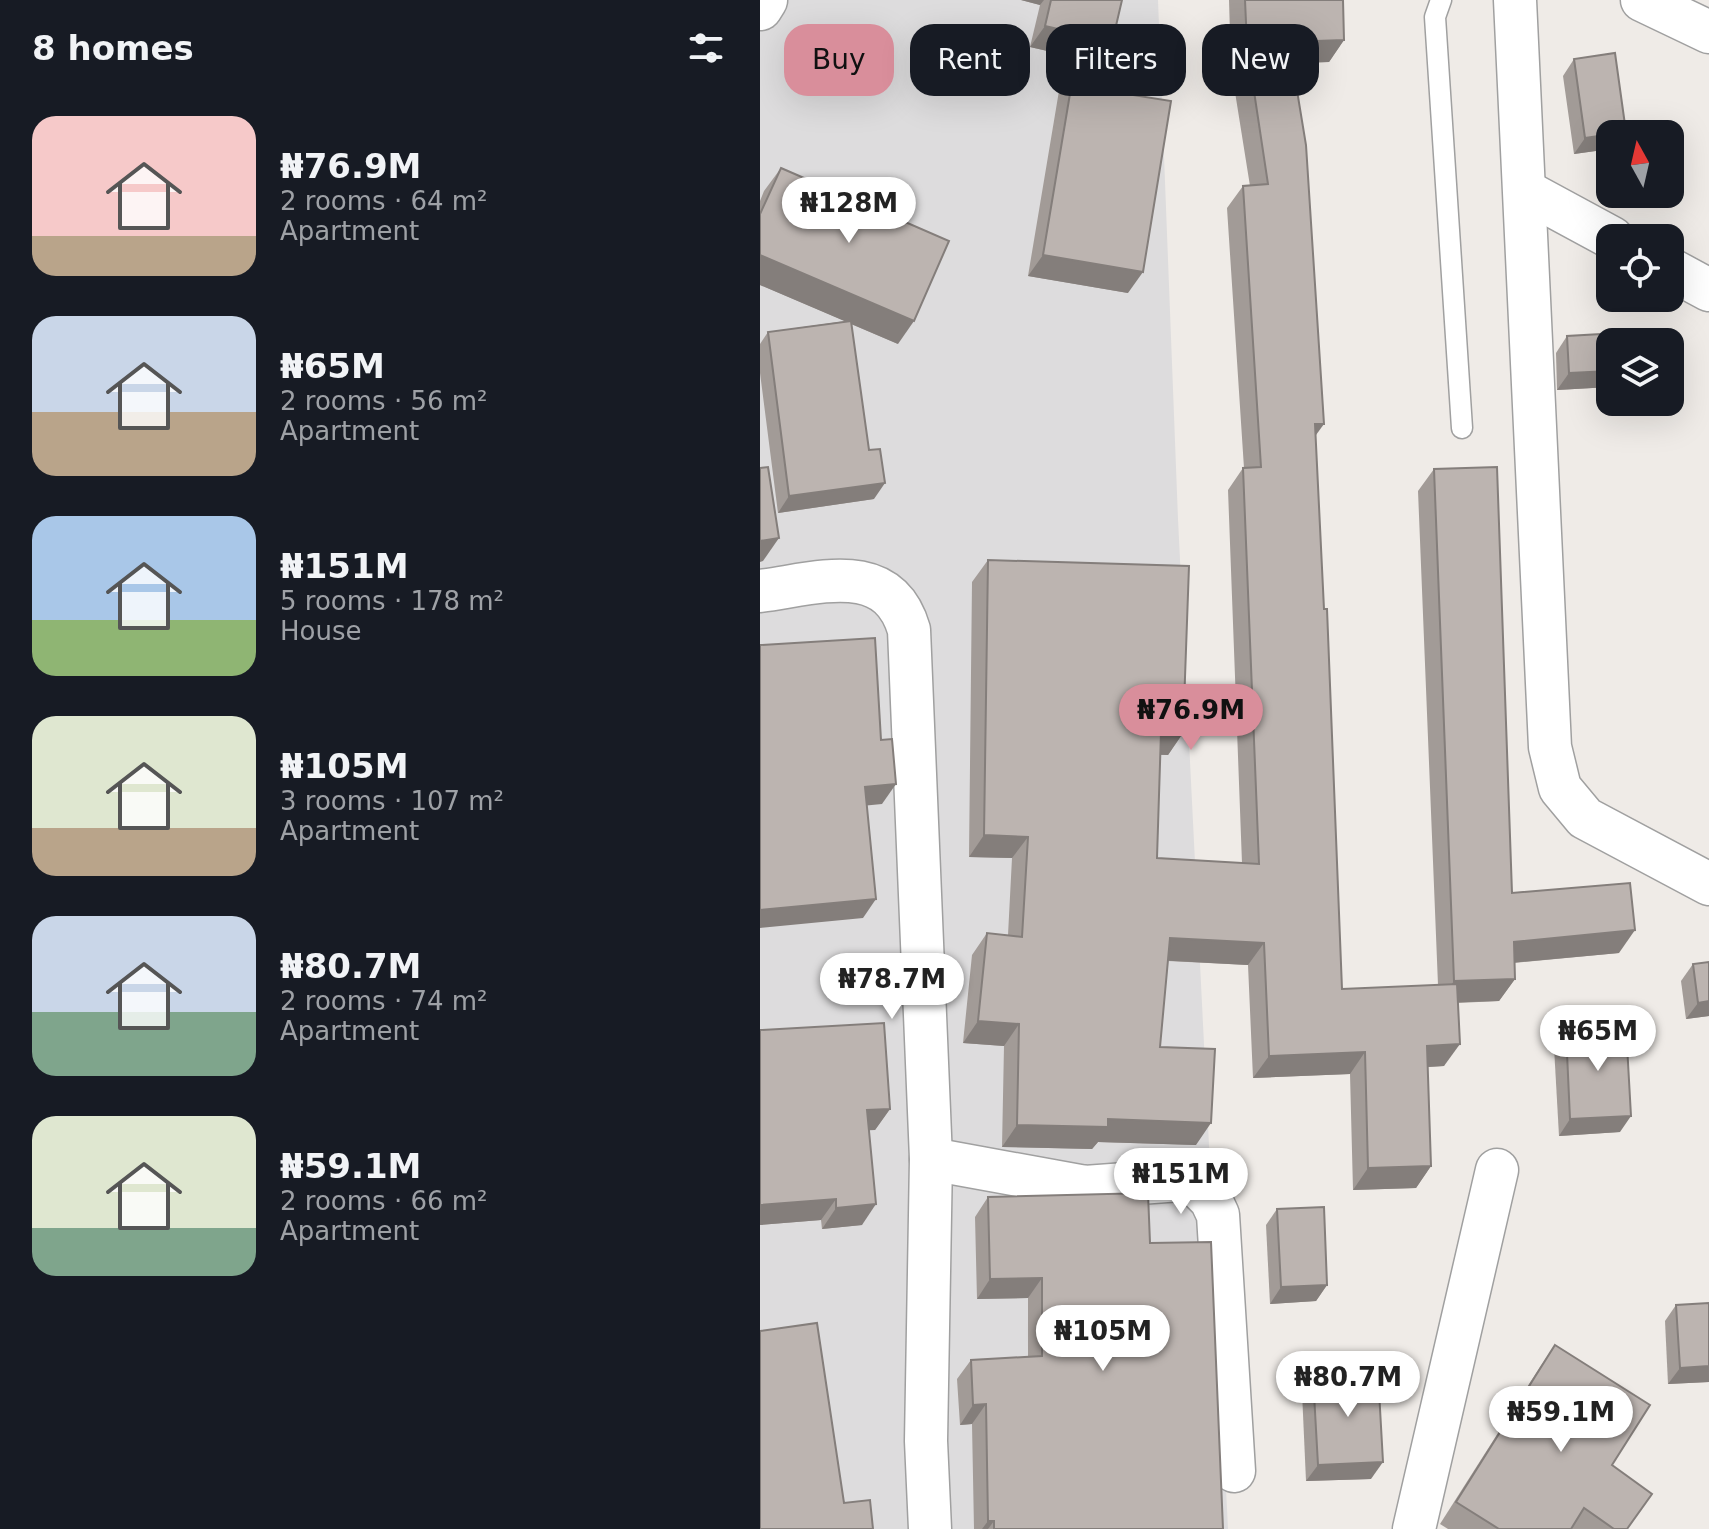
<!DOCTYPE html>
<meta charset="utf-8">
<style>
:root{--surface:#171b24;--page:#20242c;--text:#f1f3f6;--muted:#9ea1a6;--accent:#d98e9b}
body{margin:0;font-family:"DejaVu Sans",sans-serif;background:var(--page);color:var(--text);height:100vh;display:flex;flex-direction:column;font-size:30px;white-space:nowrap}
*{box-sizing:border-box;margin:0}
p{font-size:26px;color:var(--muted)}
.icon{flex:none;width:44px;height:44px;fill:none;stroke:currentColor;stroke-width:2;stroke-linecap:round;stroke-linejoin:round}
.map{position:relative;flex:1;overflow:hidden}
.panel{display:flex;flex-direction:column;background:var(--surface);width:760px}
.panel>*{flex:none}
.banner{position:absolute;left:24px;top:24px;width:760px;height:72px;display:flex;gap:16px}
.needle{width:52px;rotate:352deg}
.fabs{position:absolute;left:836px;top:120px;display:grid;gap:16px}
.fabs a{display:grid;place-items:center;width:88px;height:88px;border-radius:16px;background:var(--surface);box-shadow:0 8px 32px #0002;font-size:40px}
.price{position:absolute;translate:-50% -68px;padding:0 18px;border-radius:28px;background:#fff;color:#222;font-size:26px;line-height:52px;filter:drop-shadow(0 2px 4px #0008)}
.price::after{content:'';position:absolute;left:50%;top:48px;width:24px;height:18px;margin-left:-12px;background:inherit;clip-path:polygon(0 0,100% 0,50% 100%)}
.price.current{background:var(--accent);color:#111}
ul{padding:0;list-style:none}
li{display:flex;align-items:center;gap:24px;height:200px;padding:0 32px}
li span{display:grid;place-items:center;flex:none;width:224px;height:160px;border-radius:24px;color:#555}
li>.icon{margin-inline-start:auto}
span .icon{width:96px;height:96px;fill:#fffc;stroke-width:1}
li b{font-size:34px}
h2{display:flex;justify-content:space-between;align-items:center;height:96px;padding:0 32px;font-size:34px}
.pill{padding:0 28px;border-radius:24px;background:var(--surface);box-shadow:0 8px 32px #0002;font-size:28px;line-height:72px}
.pill.current{background:var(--accent);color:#111}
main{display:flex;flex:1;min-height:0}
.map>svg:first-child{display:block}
.residential{fill:#dddcdd}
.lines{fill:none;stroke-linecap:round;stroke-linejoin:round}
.service-casing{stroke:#a0a0a0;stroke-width:23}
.minor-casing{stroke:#a0a0a0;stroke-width:45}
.tertiary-casing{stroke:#a0a0a0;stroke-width:47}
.service{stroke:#fff;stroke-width:20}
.minor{stroke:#fff;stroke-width:42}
.tertiary{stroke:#fff;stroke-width:44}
.wall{fill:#a29b97}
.shaded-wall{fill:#847e7b}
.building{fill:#bcb4b0;stroke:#847e7b;stroke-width:2}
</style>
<main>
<section class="panel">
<h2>8 homes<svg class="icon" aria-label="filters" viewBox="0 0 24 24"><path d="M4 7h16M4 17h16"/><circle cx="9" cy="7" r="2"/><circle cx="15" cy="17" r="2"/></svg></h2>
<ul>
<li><span style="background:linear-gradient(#f6c9c9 75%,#b9a48a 0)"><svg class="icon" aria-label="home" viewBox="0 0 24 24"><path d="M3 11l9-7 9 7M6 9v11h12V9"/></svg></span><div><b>₦76.9M</b><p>2 rooms · 64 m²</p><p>Apartment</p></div></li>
<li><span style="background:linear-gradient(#c9d6e8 60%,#b9a48a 0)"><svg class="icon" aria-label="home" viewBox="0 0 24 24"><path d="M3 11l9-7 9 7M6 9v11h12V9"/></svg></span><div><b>₦65M</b><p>2 rooms · 56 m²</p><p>Apartment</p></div></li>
<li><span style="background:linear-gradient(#a9c7e8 65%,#8fb573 0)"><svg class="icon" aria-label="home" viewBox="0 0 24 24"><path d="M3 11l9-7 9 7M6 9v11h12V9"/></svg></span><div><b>₦151M</b><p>5 rooms · 178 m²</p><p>House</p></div></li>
<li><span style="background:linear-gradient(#dfe7d0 70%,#b9a48a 0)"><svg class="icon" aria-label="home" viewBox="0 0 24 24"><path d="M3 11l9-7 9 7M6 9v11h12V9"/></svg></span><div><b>₦105M</b><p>3 rooms · 107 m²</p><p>Apartment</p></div></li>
<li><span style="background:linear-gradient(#c9d6e8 60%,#7fa58c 0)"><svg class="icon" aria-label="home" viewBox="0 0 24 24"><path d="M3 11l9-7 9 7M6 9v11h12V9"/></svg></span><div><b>₦80.7M</b><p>2 rooms · 74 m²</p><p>Apartment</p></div></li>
<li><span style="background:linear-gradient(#dfe7d0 70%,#7fa58c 0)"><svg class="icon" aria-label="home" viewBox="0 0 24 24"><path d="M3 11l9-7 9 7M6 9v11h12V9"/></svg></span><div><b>₦59.1M</b><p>2 rooms · 66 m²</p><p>Apartment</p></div></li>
</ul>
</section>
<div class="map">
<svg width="949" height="1529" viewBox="0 0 949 1529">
<rect width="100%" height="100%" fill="#efebe7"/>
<!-- residential -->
<path class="residential" d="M 0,0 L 398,0 L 418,519 L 468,1529 L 0,1529 Z"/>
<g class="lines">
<defs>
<path id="service" d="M 681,0 L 675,17 L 702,428"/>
<g id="minor">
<path d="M 755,0 L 790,747 L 800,788 L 825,818 L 949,884"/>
<path d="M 882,0 L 949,32"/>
<path d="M 767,192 L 852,238"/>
<path d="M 910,269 L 949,290"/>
<path d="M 0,591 C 56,584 128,558 149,630 L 171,1159 L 166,1441 L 170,1529"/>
<path d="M 171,1159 L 325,1187 L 420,1180 L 439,1188 L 451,1200 L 458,1215 L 474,1471"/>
<path d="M 654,1529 L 737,1170"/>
</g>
<path id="tertiary" d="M 0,8 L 5,0"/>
</defs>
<!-- service casing -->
<use href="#service" class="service-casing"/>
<!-- minor casing -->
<use href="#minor" class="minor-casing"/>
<!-- tertiary casing -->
<use href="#tertiary" class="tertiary-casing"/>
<!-- service -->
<use href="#service" class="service"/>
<!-- minor -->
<use href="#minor" class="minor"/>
<!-- tertiary -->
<use href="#tertiary" class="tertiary"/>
</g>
<!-- wall -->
<g class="wall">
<path d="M 261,0 L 362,0 L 341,90 L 368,293 L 268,276 L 305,55 L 270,47 L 280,5 Z"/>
<path d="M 469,0 L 583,0 L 584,40 L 569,62 L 532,63 L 555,436 L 582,989 L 678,985 L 658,491 L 674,469 L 752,893 L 859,953 L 754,963 L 755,979 L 739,1001 L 698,1003 L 684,1066 L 667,1067 L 671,1166 L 656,1188 L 593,1190 L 590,1074 L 493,1078 L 488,965 L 408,961 L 400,1047 L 436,1145 L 338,1142 L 332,1149 L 242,1147 L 244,1046 L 203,1043 L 212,955 L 227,933 L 248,935 L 252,858 L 209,857 L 212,582 L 228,560 L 423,733 L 408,755 L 400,755 L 397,858 L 482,863 L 468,490 L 483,468 L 484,468 L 467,208 L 483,186 L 490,186 L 471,67 Z"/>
<path d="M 814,59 L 866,132 L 865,134 L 850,134 L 850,149 L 814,154 L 803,76 Z"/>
<path d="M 21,168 L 138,344 L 91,324 L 114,499 L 18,513 L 0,373 L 0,344 L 8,332 L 85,321 L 0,285 L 0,201 L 4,191 Z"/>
<path d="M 807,336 L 850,342 L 850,387 L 797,390 L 796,353 Z"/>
<path d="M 933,964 L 949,1016 L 926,1019 L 921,981 Z"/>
<path d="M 806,1031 L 860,1132 L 799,1136 L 794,1047 Z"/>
<path d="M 130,1109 L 115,1130 L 109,1130 L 102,1225 L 62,1229 L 61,1220 L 0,1225 Z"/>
<path d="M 228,1197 L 390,1243 L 463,1529 L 214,1529 L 212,1424 L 200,1425 L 197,1379 L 211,1360 L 268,1357 L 268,1298 L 217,1299 L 215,1217 Z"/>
<path d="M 517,1209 L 567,1285 L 556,1301 L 510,1304 L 506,1225 Z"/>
<path d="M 916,1305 L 949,1382 L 908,1384 L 905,1321 Z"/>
<path d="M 795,1345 L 852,1465 L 867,1529 L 688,1529 L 680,1524 L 780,1367 Z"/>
<path d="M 553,1376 L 611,1479 L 546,1481 L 542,1392 Z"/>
</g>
<!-- shaded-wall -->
<g class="shaded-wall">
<path d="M 261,0 L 284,0 L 280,5 Z"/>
<path d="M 285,26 L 320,34 L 305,55 L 270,47 Z"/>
<path d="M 584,40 L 569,62 L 513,64 L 529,42 Z"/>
<path d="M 850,134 L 850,149 L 814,154 L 825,138 Z"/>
<path d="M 0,255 L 154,321 L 138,344 L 0,285 Z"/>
<path d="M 283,255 L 383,272 L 368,293 L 268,276 Z"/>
<path d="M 850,371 L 850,387 L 797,390 L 809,373 Z"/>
<path d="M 555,424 L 564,424 L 548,446 Z"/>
<path d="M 125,483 L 114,499 L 18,513 L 29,496 Z"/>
<path d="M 19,538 L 3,561 L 0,562 L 0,541 Z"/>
<path d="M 401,732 L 423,733 L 408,755 L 385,754 Z"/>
<path d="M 136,784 L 122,804 L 91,807 L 105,787 Z"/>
<path d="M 224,835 L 268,837 L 252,858 L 209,857 Z"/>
<path d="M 116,899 L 103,918 L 0,928 L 0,910 Z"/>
<path d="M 875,930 L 859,953 L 738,964 L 754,942 Z"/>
<path d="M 410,938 L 504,943 L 488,965 L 395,960 Z"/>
<path d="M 755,979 L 739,1001 L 678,1003 L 694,981 Z"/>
<path d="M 949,1001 L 949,1016 L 926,1019 L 938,1003 Z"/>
<path d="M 218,1021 L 259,1024 L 244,1046 L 203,1043 Z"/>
<path d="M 700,1044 L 684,1066 L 651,1068 L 667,1046 Z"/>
<path d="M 605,1052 L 590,1074 L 493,1078 L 509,1056 Z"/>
<path d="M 130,1109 L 115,1130 L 92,1131 L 107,1110 Z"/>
<path d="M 871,1116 L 860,1132 L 799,1136 L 810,1119 Z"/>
<path d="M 348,1119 L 451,1123 L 436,1145 L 338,1142 L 332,1149 L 242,1147 L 257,1125 Z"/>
<path d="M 671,1166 L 656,1188 L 593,1190 L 608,1168 Z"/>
<path d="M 76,1199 L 61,1220 L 0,1225 L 0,1205 Z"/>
<path d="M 116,1204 L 102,1225 L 62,1229 L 76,1208 Z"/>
<path d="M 282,1278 L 268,1298 L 217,1299 L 230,1279 Z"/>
<path d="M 567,1285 L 556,1301 L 510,1304 L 521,1287 Z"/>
<path d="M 949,1366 L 949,1382 L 908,1384 L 920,1368 Z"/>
<path d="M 226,1404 L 212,1424 L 200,1425 L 213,1405 Z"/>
<path d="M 623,1462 L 611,1479 L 546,1481 L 558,1465 Z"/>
<path d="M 228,1521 L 234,1521 L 228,1529 L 222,1529 Z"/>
</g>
<!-- building -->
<g class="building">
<path d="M 291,0 L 362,0 L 341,90 L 411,101 L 383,272 L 283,255 L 320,34 L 285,26 Z"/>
<path d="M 485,0 L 583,0 L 584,40 L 529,42 L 546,145 L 564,424 L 555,424 L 564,609 L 567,609 L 582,989 L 697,984 L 700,1044 L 667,1046 L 671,1166 L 608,1168 L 605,1052 L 509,1056 L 504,943 L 410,938 L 400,1047 L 455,1049 L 451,1123 L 348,1119 L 348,1127 L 257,1125 L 259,1024 L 218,1021 L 227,933 L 262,937 L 268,837 L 224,835 L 228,560 L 429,566 L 423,733 L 401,732 L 397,858 L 499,864 L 483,468 L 501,467 L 483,186 L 508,184 L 487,45 Z"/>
<path d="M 855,53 L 866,132 L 825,138 L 814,59 Z"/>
<path d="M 21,168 L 189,241 L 154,321 L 0,255 L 0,214 Z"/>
<path d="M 91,321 L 109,450 L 120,449 L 125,483 L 29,496 L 8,332 Z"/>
<path d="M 876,332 L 877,342 L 850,342 L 850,371 L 809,373 L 807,336 Z"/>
<path d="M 8,467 L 19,538 L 0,541 L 0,468 Z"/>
<path d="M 737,467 L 752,893 L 870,883 L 875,930 L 754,942 L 755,979 L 694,981 L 674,469 Z"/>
<path d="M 115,638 L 121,740 L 132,739 L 136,784 L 105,787 L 116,899 L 0,910 L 0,645 Z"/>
<path d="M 949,962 L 949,1001 L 938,1003 L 933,964 Z"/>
<path d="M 124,1023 L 130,1109 L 107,1110 L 116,1204 L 76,1208 L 76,1199 L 0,1205 L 0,1030 Z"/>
<path d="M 866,1027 L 871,1116 L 810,1119 L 806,1031 Z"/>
<path d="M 388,1193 L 390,1243 L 451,1242 L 463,1529 L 234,1529 L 234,1521 L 228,1521 L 226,1404 L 213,1405 L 211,1360 L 282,1356 L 282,1278 L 230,1279 L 228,1197 Z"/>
<path d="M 564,1207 L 567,1285 L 521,1287 L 517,1209 Z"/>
<path d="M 949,1303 L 949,1366 L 920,1368 L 916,1305 Z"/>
<path d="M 57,1323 L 84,1503 L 110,1500 L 113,1529 L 0,1529 L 0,1331 Z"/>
<path d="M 795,1345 L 890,1405 L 852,1465 L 892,1494 L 867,1529 L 854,1529 L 824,1508 L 811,1529 L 739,1529 L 696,1502 Z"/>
<path d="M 618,1373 L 623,1462 L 558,1465 L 553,1376 Z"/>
</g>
</svg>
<div class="fabs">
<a><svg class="needle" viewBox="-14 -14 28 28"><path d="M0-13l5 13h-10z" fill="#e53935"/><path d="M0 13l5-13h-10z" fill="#9ea1a6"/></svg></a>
<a><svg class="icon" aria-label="locate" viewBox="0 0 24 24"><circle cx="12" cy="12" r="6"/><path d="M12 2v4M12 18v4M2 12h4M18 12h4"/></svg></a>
<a><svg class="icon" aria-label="layers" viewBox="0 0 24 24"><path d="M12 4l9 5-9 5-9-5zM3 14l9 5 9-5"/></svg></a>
</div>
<b class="price" style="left:89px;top:245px">₦128M</b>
<b class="price current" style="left:431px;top:752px">₦76.9M</b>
<b class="price" style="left:132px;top:1021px">₦78.7M</b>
<b class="price" style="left:838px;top:1073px">₦65M</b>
<b class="price" style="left:421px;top:1216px">₦151M</b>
<b class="price" style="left:343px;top:1373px">₦105M</b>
<b class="price" style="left:588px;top:1419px">₦80.7M</b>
<b class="price" style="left:801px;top:1454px">₦59.1M</b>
<div class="banner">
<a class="pill current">Buy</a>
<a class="pill">Rent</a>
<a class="pill">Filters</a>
<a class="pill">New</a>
</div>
</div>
</main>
